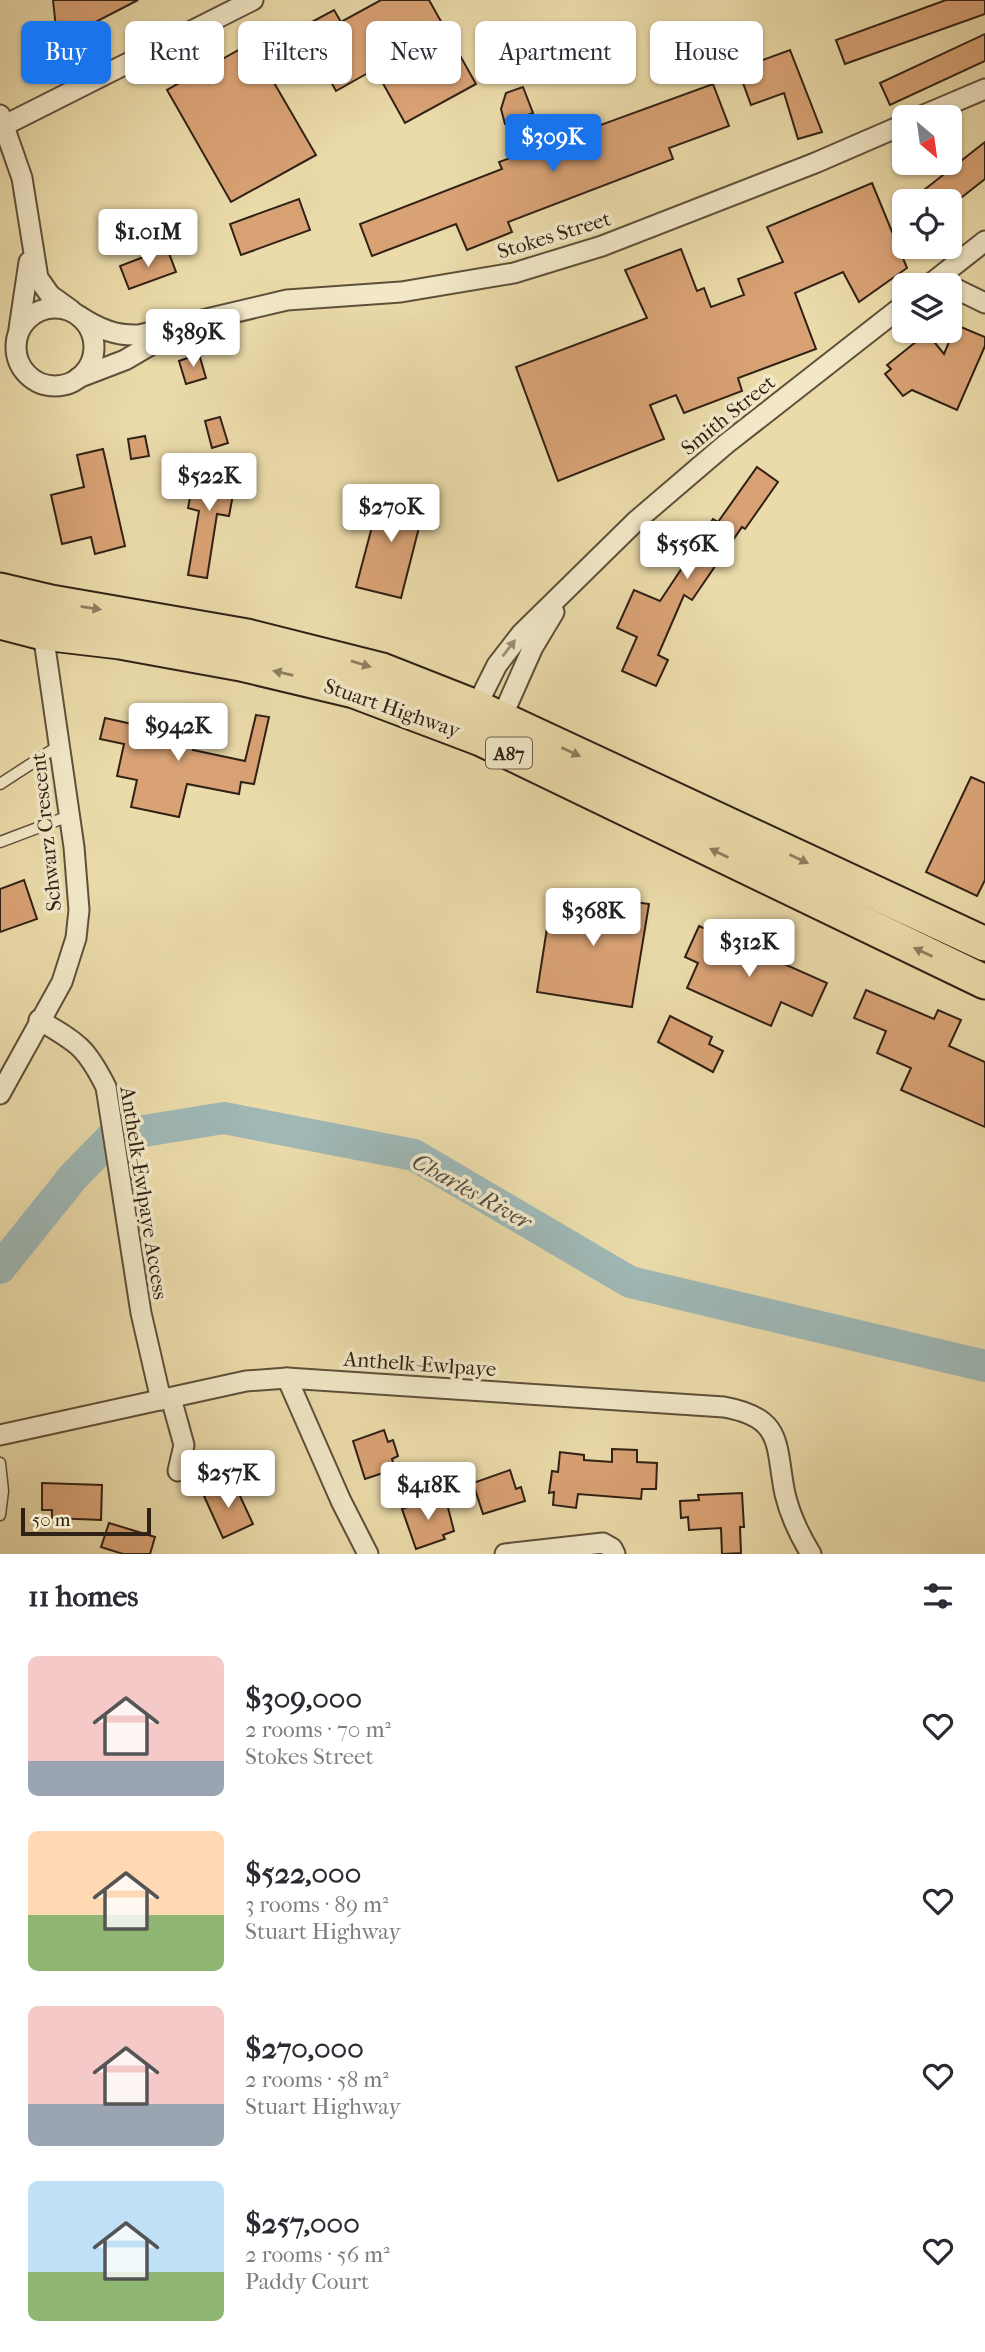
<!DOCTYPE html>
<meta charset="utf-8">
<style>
:root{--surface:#fff;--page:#f7f7f7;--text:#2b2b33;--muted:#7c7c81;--accent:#1a73e8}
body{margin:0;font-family:"IM FELL French Canon",serif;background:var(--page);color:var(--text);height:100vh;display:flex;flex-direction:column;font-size:26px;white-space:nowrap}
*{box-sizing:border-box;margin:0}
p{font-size:23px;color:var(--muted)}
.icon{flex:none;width:38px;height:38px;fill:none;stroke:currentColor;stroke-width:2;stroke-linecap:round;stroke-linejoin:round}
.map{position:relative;height:1554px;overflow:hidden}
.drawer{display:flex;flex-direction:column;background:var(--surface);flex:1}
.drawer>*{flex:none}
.guide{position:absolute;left:21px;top:21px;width:943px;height:63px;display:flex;gap:14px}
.needle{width:46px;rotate:151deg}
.buttons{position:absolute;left:892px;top:105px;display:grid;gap:14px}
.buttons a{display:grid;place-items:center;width:70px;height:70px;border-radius:10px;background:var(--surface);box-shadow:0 2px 5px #0004;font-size:35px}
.scale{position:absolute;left:21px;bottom:18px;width:130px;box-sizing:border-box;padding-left:7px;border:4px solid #302115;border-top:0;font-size:19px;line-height:24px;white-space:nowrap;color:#302115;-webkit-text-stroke:5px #f2e8c8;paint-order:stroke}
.price{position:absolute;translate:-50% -60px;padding:0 16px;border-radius:7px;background:#fff;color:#222;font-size:23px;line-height:46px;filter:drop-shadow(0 2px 4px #0008)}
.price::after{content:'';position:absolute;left:50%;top:42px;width:21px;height:16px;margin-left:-10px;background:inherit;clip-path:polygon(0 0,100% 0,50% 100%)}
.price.on{background:var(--accent);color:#fff}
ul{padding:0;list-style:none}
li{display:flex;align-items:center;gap:21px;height:175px;padding:0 28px}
li span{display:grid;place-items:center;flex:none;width:196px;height:140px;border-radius:10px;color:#555}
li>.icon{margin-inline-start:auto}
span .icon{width:84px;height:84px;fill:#fffc;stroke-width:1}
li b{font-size:30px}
h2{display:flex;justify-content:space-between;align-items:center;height:84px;padding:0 28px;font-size:30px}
.pill{padding:0 24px;border-radius:10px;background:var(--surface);box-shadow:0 2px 5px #0004;font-size:24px;line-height:63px}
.pill.on{background:var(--accent);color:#fff}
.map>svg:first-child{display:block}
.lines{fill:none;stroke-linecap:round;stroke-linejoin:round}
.river{stroke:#9fb8b6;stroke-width:32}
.building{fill:#d9a275;stroke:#302115;stroke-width:2}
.service-casing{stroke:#5f503a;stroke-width:13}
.minor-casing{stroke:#5f503a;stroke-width:23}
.trunk-casing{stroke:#302115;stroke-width:37}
.service{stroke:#f2e8c8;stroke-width:10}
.minor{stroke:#f2e8c8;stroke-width:19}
.trunk{stroke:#ebdbaa;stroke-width:33}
.oneway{fill:#8e7e60}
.oneway2{fill:#9b8e77}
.labels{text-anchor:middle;stroke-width:7;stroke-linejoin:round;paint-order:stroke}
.shield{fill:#f2e8c8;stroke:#6a5d4b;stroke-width:2}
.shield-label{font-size:19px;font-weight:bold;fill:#302115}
.street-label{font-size:21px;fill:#302115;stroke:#f2e8c8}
.water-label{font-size:23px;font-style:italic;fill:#514e45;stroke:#f2e8c8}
</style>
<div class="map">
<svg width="985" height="1554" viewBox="0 0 985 1554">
<rect width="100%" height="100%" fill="#ebdbaa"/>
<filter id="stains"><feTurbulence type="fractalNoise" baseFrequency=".00286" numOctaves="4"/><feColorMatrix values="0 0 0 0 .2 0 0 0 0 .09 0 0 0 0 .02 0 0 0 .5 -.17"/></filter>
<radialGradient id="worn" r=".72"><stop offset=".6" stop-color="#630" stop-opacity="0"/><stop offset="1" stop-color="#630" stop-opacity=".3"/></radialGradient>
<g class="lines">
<!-- river -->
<path class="river" d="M 0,1268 L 73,1177 L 113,1136 L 224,1118 L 414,1155 L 630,1282 L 985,1366"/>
</g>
<!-- building -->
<g class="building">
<path d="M 53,0 L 138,0 L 84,28 L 56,28 Z"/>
<path d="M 381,0 L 429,0 L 476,84 L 405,123 L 375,69 L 336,91 L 316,55 L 308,60 L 293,32 L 334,10 L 341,22 Z"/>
<path d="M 946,0 L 985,0 L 985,14 L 845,64 L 836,40 Z"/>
<path d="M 985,34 L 985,61 L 890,105 L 880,83 Z"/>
<path d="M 251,43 L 316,155 L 231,202 L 167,90 Z"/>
<path d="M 790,50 L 822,132 L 798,139 L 784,93 L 751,105 L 738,69 Z"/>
<path d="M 713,84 L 729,126 L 669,148 L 673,159 L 508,222 L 512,232 L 467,250 L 456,224 L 372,256 L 360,224 L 502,169 L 499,162 Z"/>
<path d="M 523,87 L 533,113 L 505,124 L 501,109 L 506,93 Z"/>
<path d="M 985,142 L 985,179 L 957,201 L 910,201 Z"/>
<path d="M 872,183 L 907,268 L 859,302 L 843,272 L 795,293 L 816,349 L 738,378 L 742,391 L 684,413 L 676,395 L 650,405 L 664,439 L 558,481 L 516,367 L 647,318 L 625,270 L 681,249 L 697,291 L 704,288 L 711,307 L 744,295 L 738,279 L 783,262 L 767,227 Z"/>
<path d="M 299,199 L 310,230 L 241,255 L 230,224 Z"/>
<path d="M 167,248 L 176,272 L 129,289 L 120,266 Z"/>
<path d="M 956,325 L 985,337 L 985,346 L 957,410 L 912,390 L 903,396 L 885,374 L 891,369 L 887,365 L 927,333 L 944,354 Z"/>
<path d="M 199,354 L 206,378 L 186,384 L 179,361 Z"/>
<path d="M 220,417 L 228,443 L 212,448 L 205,421 Z"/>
<path d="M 145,436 L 149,456 L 131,459 L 128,439 Z"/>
<path d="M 103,449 L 125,546 L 95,554 L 91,537 L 62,544 L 51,495 L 84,487 L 77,455 Z"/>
<path d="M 196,466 L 237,473 L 229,516 L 217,514 L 207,578 L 188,575 L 199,511 L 188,508 Z"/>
<path d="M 757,467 L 778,482 L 745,529 L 742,527 L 692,600 L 684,595 L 658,655 L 668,660 L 656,686 L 622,671 L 637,637 L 617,628 L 634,590 L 660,601 L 684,565 L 677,560 L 693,538 L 698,541 L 713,519 L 718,522 Z"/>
<path d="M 382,489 L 426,500 L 401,598 L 356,587 Z"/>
<path d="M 256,715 L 269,717 L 254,784 L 241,782 L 239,794 L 187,784 L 179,817 L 131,807 L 137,780 L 117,776 L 124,744 L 100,739 L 105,718 L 168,732 L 170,722 L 198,728 L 193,750 L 245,761 Z"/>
<path d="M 971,777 L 985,783 L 985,880 L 977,896 L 926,872 Z"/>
<path d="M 24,880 L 37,919 L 0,932 L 0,889 Z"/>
<path d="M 553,890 L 649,904 L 632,1007 L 537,992 Z"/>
<path d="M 699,926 L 827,983 L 812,1016 L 781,1002 L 771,1026 L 687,988 L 698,963 L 685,957 Z"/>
<path d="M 866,990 L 934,1019 L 938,1010 L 961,1020 L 949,1046 L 985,1062 L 985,1127 L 901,1090 L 911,1068 L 877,1053 L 886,1031 L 854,1018 Z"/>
<path d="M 670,1016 L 712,1037 L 709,1044 L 723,1051 L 713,1072 L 658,1042 Z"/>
<path d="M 384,1430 L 388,1442 L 393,1440 L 398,1456 L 392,1459 L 395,1469 L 365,1479 L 353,1441 Z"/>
<path d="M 612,1449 L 637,1450 L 637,1462 L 657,1463 L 656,1489 L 642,1489 L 641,1499 L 578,1494 L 576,1508 L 553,1505 L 554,1492 L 549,1493 L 552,1471 L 558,1472 L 560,1452 L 584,1455 L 584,1460 L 612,1462 Z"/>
<path d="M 510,1470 L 516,1489 L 521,1487 L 525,1501 L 483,1514 L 473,1483 Z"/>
<path d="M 42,1483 L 102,1485 L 101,1520 L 52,1518 L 52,1510 L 42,1510 Z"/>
<path d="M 234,1483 L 253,1524 L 223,1538 L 204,1496 Z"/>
<path d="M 742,1493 L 744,1527 L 740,1527 L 741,1553 L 722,1554 L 721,1528 L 689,1530 L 688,1517 L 681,1518 L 680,1501 L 699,1500 L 698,1495 Z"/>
<path d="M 431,1499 L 433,1505 L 446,1500 L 454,1531 L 443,1535 L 445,1539 L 416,1549 L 402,1509 Z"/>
<path d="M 109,1523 L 155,1537 L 150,1554 L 123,1554 L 101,1547 Z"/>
</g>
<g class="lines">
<defs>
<g id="service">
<path d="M 0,784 L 60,745"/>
<path d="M 0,842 L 69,816"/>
<path d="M 0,1463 L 3,1491 L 0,1515"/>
</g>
<g id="minor">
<path d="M 0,115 L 22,178 L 38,278 L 50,295 L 71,310"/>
<path d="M 919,117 L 985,89"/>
<path d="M 5,125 L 253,0"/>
<path d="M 929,285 L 985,241"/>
<path d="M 950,286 L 985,303"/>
<circle cx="55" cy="347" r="39"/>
<path d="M 79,316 C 99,329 116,336 139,335 L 287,300 L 401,292 L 514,273 L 602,246 L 815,163 L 905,124"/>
<path d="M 19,329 L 29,262"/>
<path d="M 78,378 L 125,360 L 166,336"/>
<path d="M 476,707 L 497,665 L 521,634 L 636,521 L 726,444 L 905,304"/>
<path d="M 501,719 L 533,647 L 554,612"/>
<path d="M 39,1020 C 78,1043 86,1047 106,1087 L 141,1313 L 161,1400"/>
<path d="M 0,1094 L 62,982 L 76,938 L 79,910 L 74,847 L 43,633"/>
<path d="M 287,1378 L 341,1501 L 368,1554"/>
<path d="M 171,1398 L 184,1445 L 178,1471"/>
<path d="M 0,1435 L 246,1381 L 287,1378 L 724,1407 C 785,1418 775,1446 785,1494 C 790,1515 800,1536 811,1554"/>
<path d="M 505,1554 L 603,1543 L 612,1548 L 615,1554"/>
</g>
<g id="trunk">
<path d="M 0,590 L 51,602 L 247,636 L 382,670 L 476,707 L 985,944"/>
<path d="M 0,622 L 43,633 L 120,642 L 241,664 L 354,691 L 481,739 L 985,982"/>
</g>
</defs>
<!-- service casing -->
<use href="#service" class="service-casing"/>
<!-- minor casing -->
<use href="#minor" class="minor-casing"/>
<!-- trunk casing -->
<use href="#trunk" class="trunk-casing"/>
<!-- service -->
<use href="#service" class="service"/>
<!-- minor -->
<use href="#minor" class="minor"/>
<!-- trunk -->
<use href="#trunk" class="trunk"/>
</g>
<!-- one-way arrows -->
<defs><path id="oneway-solid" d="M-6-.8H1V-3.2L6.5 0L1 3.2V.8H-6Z" transform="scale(1.75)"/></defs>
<g class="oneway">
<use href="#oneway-solid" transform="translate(91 608) rotate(9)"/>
<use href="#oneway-solid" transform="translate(361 664) rotate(17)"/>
<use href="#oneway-solid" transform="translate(283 673) rotate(-167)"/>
<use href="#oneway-solid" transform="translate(571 752) rotate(25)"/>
<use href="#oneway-solid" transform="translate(719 853) rotate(-154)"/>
<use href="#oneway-solid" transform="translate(799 859) rotate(25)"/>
<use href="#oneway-solid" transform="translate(923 952) rotate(-155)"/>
</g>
<use class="oneway2" href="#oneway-solid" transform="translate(509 648) rotate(-52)"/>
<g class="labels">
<!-- shield labels -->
<rect class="shield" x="486" y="737.5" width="46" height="31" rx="5"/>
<g class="shield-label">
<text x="509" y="760">A87</text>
</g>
<!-- street labels -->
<g class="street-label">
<text transform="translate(554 235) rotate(-17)" y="7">Stokes Street</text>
<text transform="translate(728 415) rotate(-39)" y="7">Smith Street</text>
<text transform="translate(392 708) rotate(19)" y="7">Stuart Highway</text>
<text transform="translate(46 832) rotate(-96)" y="7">Schwarz Crescent</text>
<text transform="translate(144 1193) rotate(81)" y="7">Anthelk-Ewlpaye Access</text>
<text transform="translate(420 1364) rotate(4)" y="7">Anthelk-Ewlpaye</text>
</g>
<!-- water labels -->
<g class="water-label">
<text transform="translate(472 1191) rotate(29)" y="8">Charles River</text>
</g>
</g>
<rect width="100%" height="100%" filter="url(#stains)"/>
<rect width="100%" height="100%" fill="url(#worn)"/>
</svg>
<div class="buttons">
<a><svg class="needle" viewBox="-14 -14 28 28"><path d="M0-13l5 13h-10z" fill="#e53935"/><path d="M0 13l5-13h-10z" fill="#7c7c81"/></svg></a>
<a><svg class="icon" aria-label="locate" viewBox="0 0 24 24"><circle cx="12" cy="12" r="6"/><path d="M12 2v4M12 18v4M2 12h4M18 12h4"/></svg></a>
<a><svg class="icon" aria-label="layers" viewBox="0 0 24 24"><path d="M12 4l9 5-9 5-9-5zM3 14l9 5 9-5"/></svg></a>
</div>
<div class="scale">50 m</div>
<b class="price on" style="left:553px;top:174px">$309K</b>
<b class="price" style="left:148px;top:269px">$1.01M</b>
<b class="price" style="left:193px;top:369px">$389K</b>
<b class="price" style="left:209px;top:513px">$522K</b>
<b class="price" style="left:391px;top:544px">$270K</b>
<b class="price" style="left:687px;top:581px">$556K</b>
<b class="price" style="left:178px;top:763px">$942K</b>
<b class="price" style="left:593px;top:948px">$368K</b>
<b class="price" style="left:749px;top:979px">$312K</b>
<b class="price" style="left:228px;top:1510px">$257K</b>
<b class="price" style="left:428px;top:1522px">$418K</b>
<div class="guide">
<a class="pill on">Buy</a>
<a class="pill">Rent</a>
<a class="pill">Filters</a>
<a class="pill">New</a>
<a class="pill">Apartment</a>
<a class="pill">House</a>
</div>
</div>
<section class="drawer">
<h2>11 homes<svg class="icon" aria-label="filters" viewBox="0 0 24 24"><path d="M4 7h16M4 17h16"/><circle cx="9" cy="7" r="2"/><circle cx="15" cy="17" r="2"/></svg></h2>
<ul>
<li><span style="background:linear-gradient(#f6c9c9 75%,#9aa5b1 0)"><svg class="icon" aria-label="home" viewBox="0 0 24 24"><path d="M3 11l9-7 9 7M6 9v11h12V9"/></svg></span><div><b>$309,000</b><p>2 rooms · 70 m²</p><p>Stokes Street</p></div><svg class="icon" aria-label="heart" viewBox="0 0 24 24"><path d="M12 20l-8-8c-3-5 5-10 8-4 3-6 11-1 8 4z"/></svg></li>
<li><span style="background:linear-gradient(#ffd9b3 60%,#8fb573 0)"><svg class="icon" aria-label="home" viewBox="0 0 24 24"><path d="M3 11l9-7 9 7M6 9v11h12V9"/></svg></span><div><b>$522,000</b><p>3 rooms · 89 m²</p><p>Stuart Highway</p></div><svg class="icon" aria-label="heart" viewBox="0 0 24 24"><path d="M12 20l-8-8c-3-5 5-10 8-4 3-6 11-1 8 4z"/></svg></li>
<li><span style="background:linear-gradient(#f6c9c9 70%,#9aa5b1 0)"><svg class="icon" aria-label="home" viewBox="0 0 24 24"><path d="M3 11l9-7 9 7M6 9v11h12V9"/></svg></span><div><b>$270,000</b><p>2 rooms · 58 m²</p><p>Stuart Highway</p></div><svg class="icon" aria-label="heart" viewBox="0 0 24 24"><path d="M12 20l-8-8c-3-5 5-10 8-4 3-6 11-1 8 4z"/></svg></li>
<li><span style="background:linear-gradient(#bfe0f5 65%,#8fb573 0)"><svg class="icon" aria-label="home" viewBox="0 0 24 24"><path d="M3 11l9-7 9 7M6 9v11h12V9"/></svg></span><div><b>$257,000</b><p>2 rooms · 56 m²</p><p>Paddy Court</p></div><svg class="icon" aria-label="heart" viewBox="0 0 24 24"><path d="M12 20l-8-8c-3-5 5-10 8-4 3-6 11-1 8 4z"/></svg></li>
</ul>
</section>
